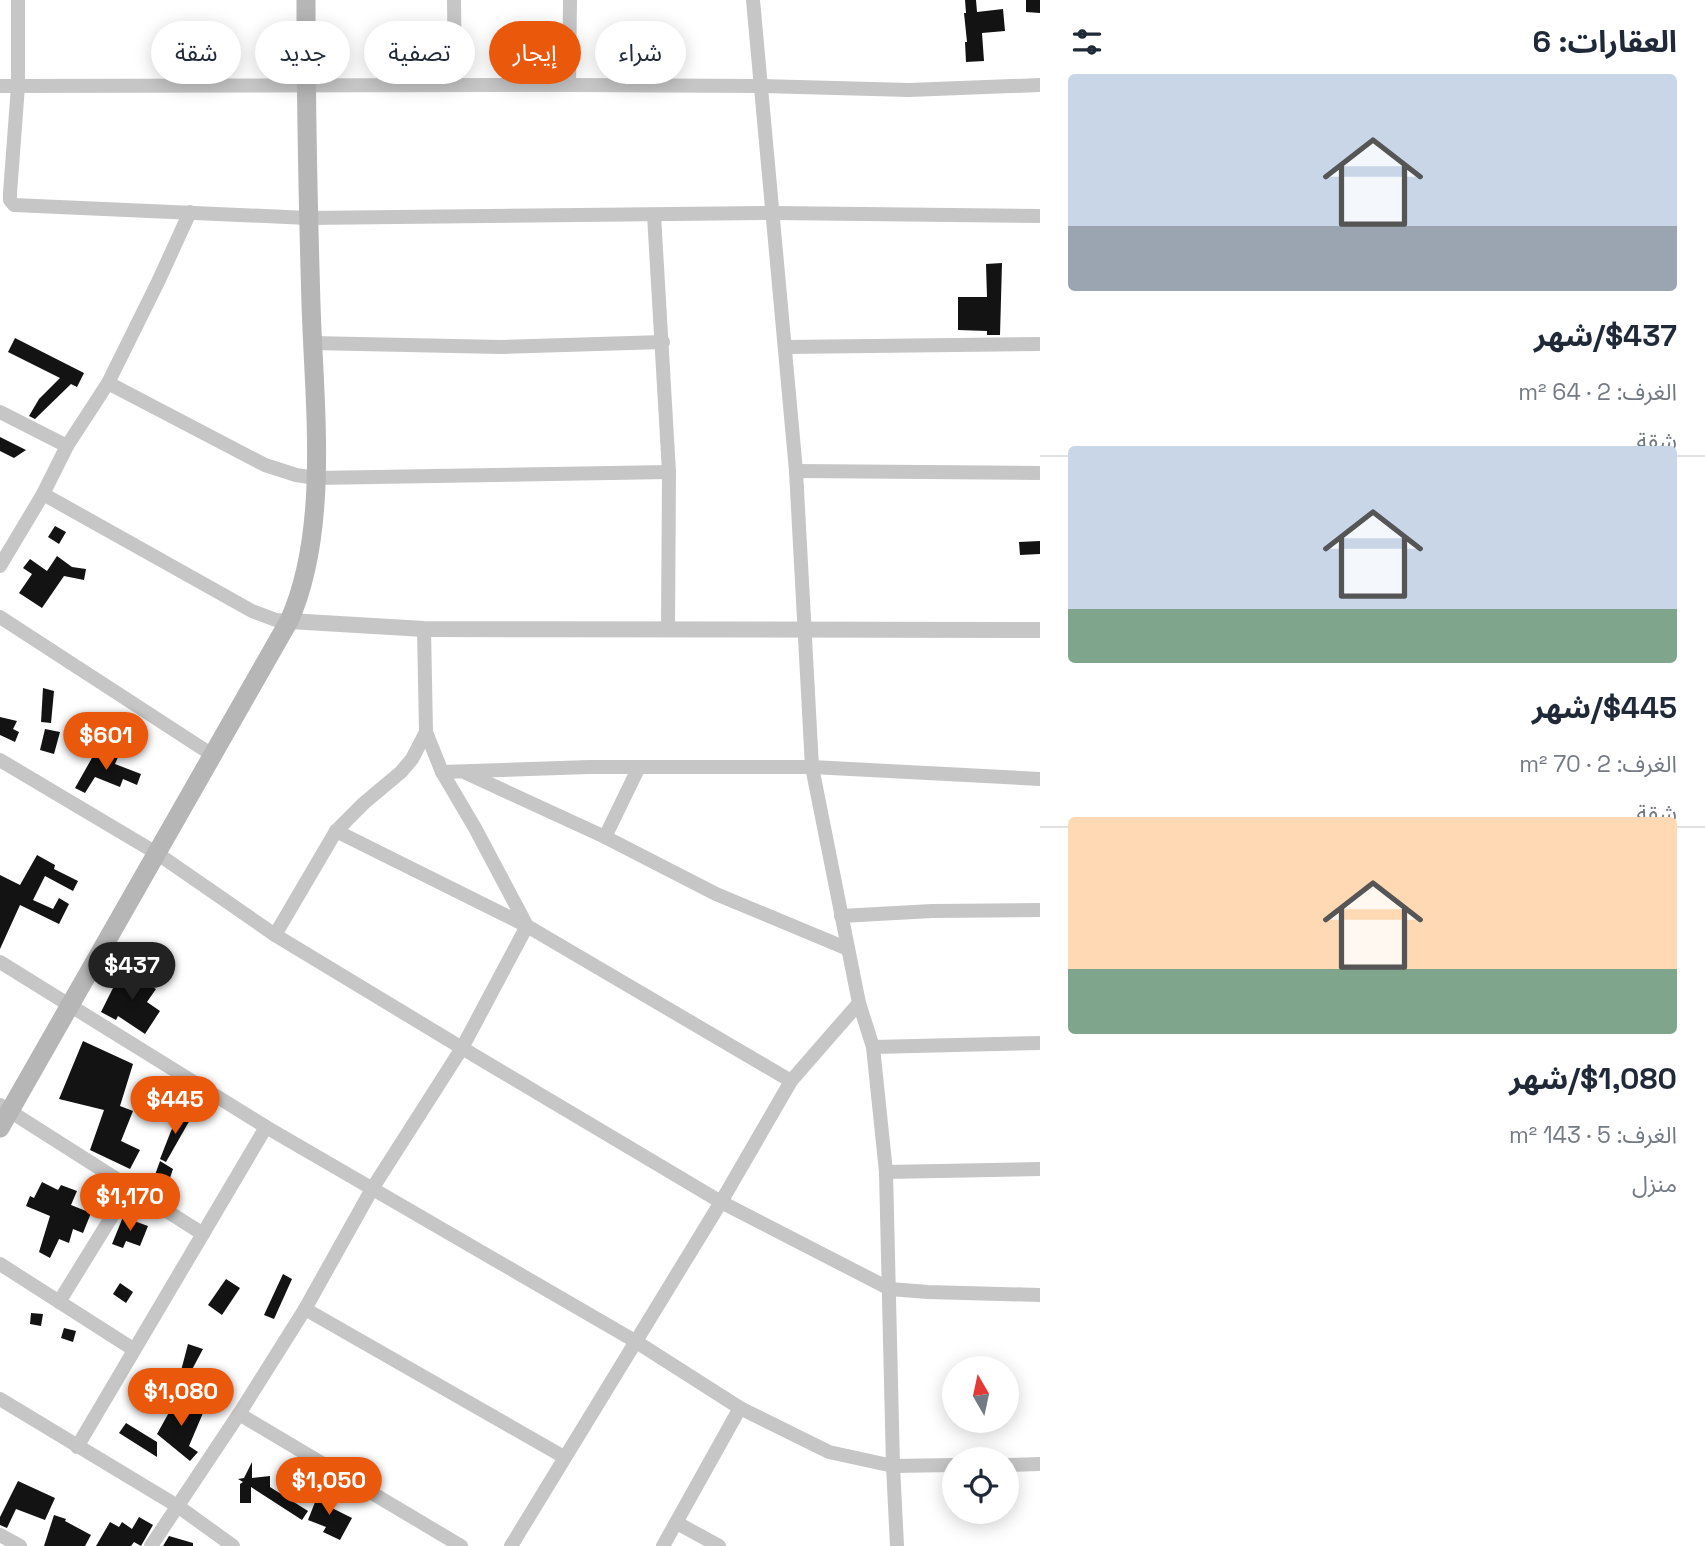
<!DOCTYPE html>
<html lang="ar">
<meta charset="utf-8">
<style>
:root{--surface:#fff;--page:#f6f6f7;--text:#1f2937;--muted:#747a83;--line:#e0e1e3;--accent:#ea580c}
body{margin:0;font-family:"Space Grotesk","Noto Sans Arabic",sans-serif;background:var(--page);color:var(--text);direction:rtl;height:100vh;display:flex;flex-direction:column;font-size:26px;white-space:nowrap}
*{box-sizing:border-box;margin:0}
p{font-size:23px;color:var(--muted)}
.icon{flex:none;width:38px;height:38px;fill:none;stroke:currentColor;stroke-width:2;stroke-linecap:round;stroke-linejoin:round}
.map{position:relative;flex:1;overflow:hidden;direction:ltr}
.drawer{display:flex;flex-direction:column;background:var(--surface);width:665px}
.drawer>*{flex:none}
.hud{position:absolute;left:21px;top:21px;width:665px;height:63px;direction:rtl;display:flex;gap:14px}
.needle{width:46px;rotate:351deg}
.buttons{position:absolute;left:942px;top:1356px;display:grid;gap:14px}
.buttons a{display:grid;place-items:center;width:77px;height:77px;border-radius:50%;background:var(--surface);box-shadow:0 4px 18px #0003;font-size:35px}
.price{position:absolute;translate:-50% -60px;padding:0 16px;border-radius:24px;background:var(--accent);color:#fff;font-size:23px;line-height:46px;filter:drop-shadow(0 2px 4px #0008)}
.price::after{content:'';position:absolute;left:50%;top:42px;width:21px;height:16px;margin-left:-10px;background:inherit;clip-path:polygon(0 0,100% 0,50% 100%)}
.price.active{background:#222;color:#fff}
ul{padding:0;list-style:none}
li{display:grid;align-content:center;gap:14px;height:371px;padding:0 28px}
li+li{border-top:2px solid var(--line)}
li span{display:grid;place-items:center;height:217px;border-radius:7px;color:#555}
li>.icon{margin-inline-start:auto}
span .icon{width:126px;height:126px;fill:#fffc;stroke-width:1}
li b{font-size:30px}
h2{display:flex;justify-content:space-between;align-items:center;height:84px;padding:0 28px;font-size:30px}
.pill{padding:0 24px;border-radius:32px;background:var(--surface);box-shadow:0 4px 18px #0003;font-size:24px;line-height:63px}
.pill.active{background:var(--accent);color:#fff}
main{display:flex;flex:1;min-height:0}
.map>svg:first-child{display:block}
.building{fill:#131313}
.lines{fill:none;stroke-linecap:round;stroke-linejoin:round}
.minor{stroke:#c6c6c6;stroke-width:14}
.tertiary{stroke:#c6c6c6;stroke-width:16}
.secondary{stroke:#b6b6b6;stroke-width:19}
</style>
<main>
<section class="drawer">
<h2>العقارات: 6<svg class="icon" aria-label="filters" viewBox="0 0 24 24"><path d="M4 7h16M4 17h16"/><circle cx="9" cy="7" r="2"/><circle cx="15" cy="17" r="2"/></svg></h2>
<ul>
<li><span style="background:linear-gradient(#c9d6e8 70%,#9aa5b1 0)"><svg class="icon" aria-label="home" viewBox="0 0 24 24"><path d="M3 11l9-7 9 7M6 9v11h12V9"/></svg></span><div><b>$437/شهر</b><p>الغرف: 2 · 64 m²</p><p>شقة</p></div></li>
<li><span style="background:linear-gradient(#c9d6e8 75%,#7fa58c 0)"><svg class="icon" aria-label="home" viewBox="0 0 24 24"><path d="M3 11l9-7 9 7M6 9v11h12V9"/></svg></span><div><b>$445/شهر</b><p>الغرف: 2 · 70 m²</p><p>شقة</p></div></li>
<li><span style="background:linear-gradient(#ffd9b3 70%,#7fa58c 0)"><svg class="icon" aria-label="home" viewBox="0 0 24 24"><path d="M3 11l9-7 9 7M6 9v11h12V9"/></svg></span><div><b>$1,080/شهر</b><p>الغرف: 5 · 143 m²</p><p>منزل</p></div></li>
</ul>
</section>
<div class="map">
<svg width="1040" height="1546" viewBox="0 0 1040 1546">
<rect width="100%" height="100%" fill="#fff"/>
<!-- building -->
<g class="building">
<path d="M 965,0 L 976,0 L 977,12 L 1003,9 L 1005,31 L 982,33 L 984,61 L 966,62 L 965,42 L 967,42 L 964,13 L 966,13 Z"/>
<path d="M 1026,0 L 1040,0 L 1040,13 L 1026,12 Z"/>
<path d="M 1002,263 L 1000,335 L 987,335 L 987,331 L 958,330 L 958,297 L 987,297 L 986,264 Z"/>
<path d="M 15,338 L 84,373 L 77,387 L 71,384 L 35,419 L 29,416 L 39,399 L 60,378 L 8,352 Z"/>
<path d="M 0,437 L 26,450 L 14,458 L 0,451 Z"/>
<path d="M 55,526 L 66,532 L 59,544 L 48,537 Z"/>
<path d="M 1040,541 L 1040,554 L 1020,555 L 1019,542 Z"/>
<path d="M 57,556 L 72,567 L 86,569 L 84,580 L 64,576 L 42,608 L 19,593 L 32,574 L 23,568 L 30,559 L 47,571 Z"/>
<path d="M 43,688 L 54,691 L 51,723 L 41,722 Z"/>
<path d="M 0,717 L 17,721 L 13,729 L 19,732 L 15,742 L 0,735 Z"/>
<path d="M 45,729 L 60,732 L 54,754 L 40,750 Z"/>
<path d="M 97,749 L 118,757 L 115,764 L 141,774 L 137,785 L 123,779 L 120,787 L 95,777 L 85,793 L 75,788 Z"/>
<path d="M 37,855 L 55,865 L 54,869 L 78,881 L 73,891 L 45,876 L 33,900 L 53,909 L 59,898 L 69,904 L 59,924 L 20,905 L 0,949 L 0,875 L 20,885 Z"/>
<path d="M 122,970 L 156,989 L 147,1002 L 160,1011 L 145,1034 L 118,1016 L 116,1020 L 101,1012 Z"/>
<path d="M 83,1041 L 133,1064 L 120,1106 L 133,1111 L 121,1141 L 140,1150 L 130,1169 L 90,1150 L 104,1110 L 59,1099 Z"/>
<path d="M 181,1112 L 191,1118 L 166,1162 L 160,1159 L 171,1131 Z"/>
<path d="M 160,1161 L 173,1169 L 169,1181 L 155,1175 Z"/>
<path d="M 42,1182 L 58,1190 L 61,1185 L 77,1191 L 71,1205 L 91,1213 L 83,1233 L 73,1229 L 69,1243 L 59,1239 L 50,1258 L 39,1252 L 50,1216 L 26,1206 L 30,1196 L 34,1198 Z"/>
<path d="M 123,1217 L 148,1226 L 140,1246 L 126,1241 L 123,1248 L 112,1244 Z"/>
<path d="M 283,1274 L 292,1279 L 274,1319 L 264,1315 Z"/>
<path d="M 226,1279 L 240,1288 L 222,1315 L 208,1305 Z"/>
<path d="M 120,1283 L 133,1292 L 126,1303 L 113,1294 Z"/>
<path d="M 31,1313 L 43,1314 L 41,1326 L 30,1324 Z"/>
<path d="M 64,1328 L 76,1331 L 73,1342 L 61,1338 Z"/>
<path d="M 188,1344 L 203,1349 L 180,1392 L 176,1390 Z"/>
<path d="M 177,1398 L 203,1413 L 189,1446 L 198,1452 L 190,1461 L 157,1434 Z"/>
<path d="M 126,1423 L 157,1442 L 157,1457 L 119,1433 Z"/>
<path d="M 252,1462 L 252,1478 L 270,1476 L 270,1487 L 308,1511 L 302,1520 L 251,1487 L 251,1503 L 240,1503 L 240,1484 L 243,1482 L 238,1479 L 244,1478 Z"/>
<path d="M 18,1481 L 55,1498 L 45,1520 L 16,1509 L 7,1528 L 0,1525 L 0,1517 Z"/>
<path d="M 319,1492 L 331,1498 L 328,1506 L 352,1518 L 340,1540 L 323,1532 L 326,1527 L 308,1520 Z"/>
<path d="M 54,1515 L 66,1519 L 65,1521 L 91,1535 L 85,1546 L 44,1546 Z"/>
<path d="M 139,1517 L 153,1525 L 141,1546 L 134,1542 L 131,1546 L 96,1546 L 110,1522 L 119,1527 L 122,1522 L 132,1529 Z"/>
<path d="M 169,1536 L 193,1543 L 193,1546 L 163,1546 Z"/>
</g>
<g class="lines">
<!-- minor -->
<g class="minor">
<path d="M 18,0 L 18,86 L 10,193 L 10,200 L 14,205 L 308,218 L 773,213 L 1040,216"/>
<path d="M 454,0 L 455,85"/>
<path d="M 753,0 L 796,471 L 812,767 L 859,1003 L 873,1047 L 886,1172 L 893,1466 L 897,1546"/>
<path d="M 569,85 L 570,0"/>
<path d="M 0,86 L 569,85 L 760,86 L 909,90 L 1040,85"/>
<path d="M 654,215 L 669,472 L 668,630"/>
<path d="M 312,343 L 501,347 L 663,342"/>
<path d="M 786,347 L 1040,344"/>
<path d="M 108,383 L 265,465 L 296,475 L 316,478 L 669,472"/>
<path d="M 0,412 L 67,446"/>
<path d="M 796,471 L 1040,473"/>
<path d="M 43,494 L 252,611 L 276,620 L 289,621"/>
<path d="M 0,566 L 43,494 L 67,446 L 108,383 L 158,282 L 190,212"/>
<path d="M 0,617 L 214,756"/>
<path d="M 0,760 L 158,854 L 275,935 L 462,1048 L 721,1202 L 890,1289 L 928,1292 L 1040,1295"/>
<path d="M 442,772 L 589,767 L 812,767 L 1040,779"/>
<path d="M 466,773 L 605,837 L 716,894 L 848,949"/>
<path d="M 336,831 L 527,926 L 791,1081"/>
<path d="M 605,837 L 638,769"/>
<path d="M 841,916 L 932,911 L 1040,910"/>
<path d="M 275,935 L 336,831 L 364,803 L 401,772 L 412,759 L 426,732"/>
<path d="M 0,962 L 266,1127 L 635,1341 L 740,1408 L 829,1452 L 893,1466 L 954,1465"/>
<path d="M 873,1047 L 1040,1043"/>
<path d="M 0,1105 L 203,1234"/>
<path d="M 886,1172 L 1040,1169"/>
<path d="M 0,1264 L 133,1349"/>
<path d="M 59,1302 L 130,1187"/>
<path d="M 305,1309 L 564,1457"/>
<path d="M 0,1399 L 179,1507 L 233,1546"/>
<path d="M 239,1414 L 461,1546"/>
<path d="M 77,1447 L 266,1127"/>
<path d="M 1006,1465 L 1040,1464"/>
<path d="M 677,1523 L 719,1546"/>
<path d="M 0,1535 L 20,1546"/>
<path d="M 151,1546 L 239,1414 L 305,1309 L 372,1189 L 462,1048 L 527,926 L 475,828 L 442,772 L 426,732 L 424,629"/>
<path d="M 511,1546 L 721,1202 L 791,1081 L 859,1003"/>
<path d="M 663,1546 L 740,1408"/>
</g>
<!-- tertiary -->
<path class="tertiary" d="M 289,621 L 424,629 L 1040,630"/>
<!-- secondary -->
<path class="secondary" d="M 0,1128 L 289,621 C 330,530 314,403 311,304 C 308,203 306,101 306,0"/>
</g>
</svg>
<div class="buttons">
<a><svg class="needle" viewBox="-14 -14 28 28"><path d="M0-13l5 13h-10z" fill="#e53935"/><path d="M0 13l5-13h-10z" fill="#747a83"/></svg></a>
<a><svg class="icon" aria-label="locate" viewBox="0 0 24 24"><circle cx="12" cy="12" r="6"/><path d="M12 2v4M12 18v4M2 12h4M18 12h4"/></svg></a>
</div>
<b class="price" style="left:106px;top:772px">$601</b>
<b class="price active" style="left:132px;top:1002px">$437</b>
<b class="price" style="left:175px;top:1136px">$445</b>
<b class="price" style="left:130px;top:1233px">$1,170</b>
<b class="price" style="left:181px;top:1428px">$1,080</b>
<b class="price" style="left:329px;top:1517px">$1,050</b>
<div class="hud">
<a class="pill">شراء</a>
<a class="pill active">إيجار</a>
<a class="pill">تصفية</a>
<a class="pill">جديد</a>
<a class="pill">شقة</a>
</div>
</div>
</main>
